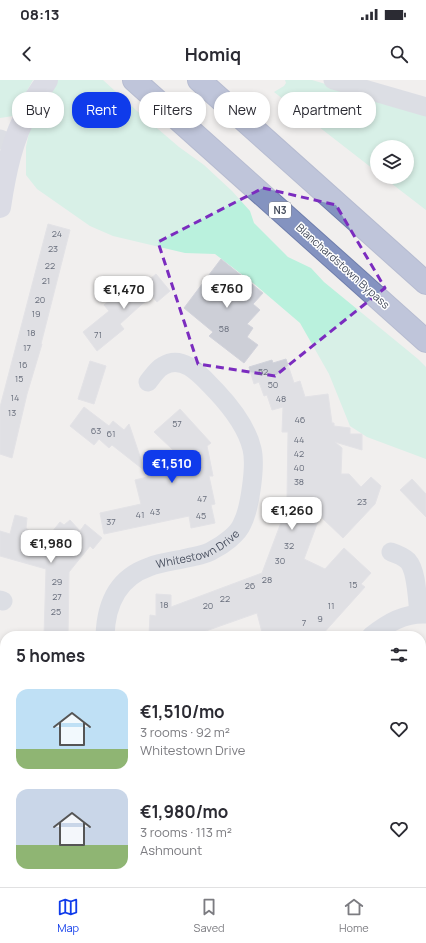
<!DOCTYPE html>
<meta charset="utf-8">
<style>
:root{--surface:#fff;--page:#f7f7f7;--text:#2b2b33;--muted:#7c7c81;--line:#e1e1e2;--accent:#0f3beb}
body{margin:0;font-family:Manrope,sans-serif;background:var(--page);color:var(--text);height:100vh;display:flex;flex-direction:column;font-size:15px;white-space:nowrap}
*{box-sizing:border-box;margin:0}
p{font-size:13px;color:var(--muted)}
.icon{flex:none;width:22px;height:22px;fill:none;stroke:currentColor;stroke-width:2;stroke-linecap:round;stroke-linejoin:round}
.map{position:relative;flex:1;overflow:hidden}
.panel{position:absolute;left:0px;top:551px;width:426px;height:256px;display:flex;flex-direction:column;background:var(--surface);border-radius:16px 16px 0 0;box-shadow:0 2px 6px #0003}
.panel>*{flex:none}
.top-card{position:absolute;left:12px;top:12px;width:402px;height:36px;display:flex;gap:8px}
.buttons{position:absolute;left:370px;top:60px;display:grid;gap:8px}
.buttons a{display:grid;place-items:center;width:44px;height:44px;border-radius:50%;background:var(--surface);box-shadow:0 2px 6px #0003;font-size:20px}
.price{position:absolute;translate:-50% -34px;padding:0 9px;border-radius:8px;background:#fff;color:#222;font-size:13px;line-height:26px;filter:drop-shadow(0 1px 2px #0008)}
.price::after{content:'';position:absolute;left:50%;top:24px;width:12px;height:9px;margin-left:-6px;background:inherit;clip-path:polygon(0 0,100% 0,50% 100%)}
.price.on{background:var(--accent);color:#fff}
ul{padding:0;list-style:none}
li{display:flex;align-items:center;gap:12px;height:100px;padding:0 16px}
li span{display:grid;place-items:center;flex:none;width:112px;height:80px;border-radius:12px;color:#555}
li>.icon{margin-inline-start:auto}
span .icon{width:48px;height:48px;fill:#fffc;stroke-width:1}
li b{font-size:17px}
h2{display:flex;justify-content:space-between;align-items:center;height:48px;padding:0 16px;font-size:17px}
.pill{padding:0 14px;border-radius:16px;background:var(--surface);box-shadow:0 2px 6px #0003;font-size:14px;line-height:36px}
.pill.on{background:var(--accent);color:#fff}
.status{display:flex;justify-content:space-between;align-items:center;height:28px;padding:0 20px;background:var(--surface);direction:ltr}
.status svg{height:11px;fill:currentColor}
header{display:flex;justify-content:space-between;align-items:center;height:52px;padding:0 16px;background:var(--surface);font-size:18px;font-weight:700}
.menu{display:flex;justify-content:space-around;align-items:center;height:56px;border-top:1px solid var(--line);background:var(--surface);font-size:11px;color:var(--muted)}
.menu a{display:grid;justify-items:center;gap:2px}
.menu .on{color:var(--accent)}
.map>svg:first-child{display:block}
.education{fill:#e2e0e0}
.green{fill:#baf1dd}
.building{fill:#cdcfd7;stroke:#d2d3db}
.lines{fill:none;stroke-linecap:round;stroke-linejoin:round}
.highway-casing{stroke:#6f7eac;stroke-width:24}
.street{stroke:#c4cad7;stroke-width:19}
.secondary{stroke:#c0c6d9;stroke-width:22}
.highway{stroke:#8493c0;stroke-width:22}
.marked{fill:none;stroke:#7b2cbf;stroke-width:3;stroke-dasharray:8 5;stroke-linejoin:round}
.labels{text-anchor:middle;stroke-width:3;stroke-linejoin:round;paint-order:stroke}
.number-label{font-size:9px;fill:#686e7c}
.shield{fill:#fff;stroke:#7e828e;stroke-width:1}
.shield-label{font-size:10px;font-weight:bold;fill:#464d5d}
.street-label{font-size:11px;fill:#464d5d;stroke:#fff}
</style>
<div class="status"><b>08:13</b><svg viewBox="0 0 49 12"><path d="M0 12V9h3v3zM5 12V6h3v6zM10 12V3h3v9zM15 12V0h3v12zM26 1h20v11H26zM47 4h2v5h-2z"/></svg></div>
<header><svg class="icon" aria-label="back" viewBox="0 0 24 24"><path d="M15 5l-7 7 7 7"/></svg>Homiq<svg class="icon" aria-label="search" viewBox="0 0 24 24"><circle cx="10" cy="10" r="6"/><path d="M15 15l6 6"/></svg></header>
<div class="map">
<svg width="426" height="807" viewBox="0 0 426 807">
<rect width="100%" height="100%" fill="#f1efee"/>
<!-- education -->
<path class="education" d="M 5,773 L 5,802 L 59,802 L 62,807 L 0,807 L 0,781 Z"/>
<!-- green -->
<g class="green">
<path d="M 0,0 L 33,0 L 13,36 L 0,38 Z"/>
<path d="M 56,0 L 103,0 L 137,31 L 179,67 L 204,85 L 232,111 L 250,131 L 254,143 L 288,177 L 311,188 L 324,202 L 418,279 L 426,287 L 426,379 L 367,357 L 350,346 L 329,294 L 300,243 L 253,203 L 215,174 L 185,173 L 113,156 L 90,146 L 37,109 L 26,95 L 26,67 L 30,48 Z"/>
<path d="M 285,0 L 312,0 L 426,34 L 426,130 L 383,97 L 407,97 L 407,67 L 377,67 L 377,92 L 274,12 L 284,6 L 286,3 Z"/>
</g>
<!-- building -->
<g class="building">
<path d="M 48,144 L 70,150 L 41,264 L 42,264 L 27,314 L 12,378 L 0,374 L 0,327 Z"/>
<path d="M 221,179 L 263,213 L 253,224 L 260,230 L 247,244 L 253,248 L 247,257 L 258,265 L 244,283 L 209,256 L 213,252 L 184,228 Z"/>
<path d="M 156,194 L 170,211 L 157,222 L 152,216 L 141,225 L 120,244 L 124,249 L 97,271 L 83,252 L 109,231 L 104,225 L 137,198 L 143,205 Z"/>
<path d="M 286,279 L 294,303 L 300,301 L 305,317 L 328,314 L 332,343 L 334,343 L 334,346 L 350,348 L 350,354 L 362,354 L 362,370 L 335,362 L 342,368 L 341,394 L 349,394 L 361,407 L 371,397 L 381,406 L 375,424 L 343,458 L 320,436 L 304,479 L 325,489 L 344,468 L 371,493 L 361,504 L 365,507 L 321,556 L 263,556 L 257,533 L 203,552 L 205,556 L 149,556 L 150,535 L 156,536 L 156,514 L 171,515 L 171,527 L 262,493 L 282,440 L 280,439 L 287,420 L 288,352 L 282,352 L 283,327 L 272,330 L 267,315 L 264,316 L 259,302 L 254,304 L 249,287 L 272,280 L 273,283 Z"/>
<path d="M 90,281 L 106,286 L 94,324 L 78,319 Z"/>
<path d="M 84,327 L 109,346 L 113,341 L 124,350 L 129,344 L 145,391 L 112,365 L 109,368 L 99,359 L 94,365 L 70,346 Z"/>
<path d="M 180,329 L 211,363 L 207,366 L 213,396 L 209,396 L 215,424 L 211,425 L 215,443 L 191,448 L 189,436 L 104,454 L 100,433 L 141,424 L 135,400 L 188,387 L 172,369 L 154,352 Z"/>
<path d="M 412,399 L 426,414 L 426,437 L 400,410 Z"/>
<path d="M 15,435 L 27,438 L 26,448 L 44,462 L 60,442 L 64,445 L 70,440 L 80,451 L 85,444 L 102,458 L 93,469 L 90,466 L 69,492 L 68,556 L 44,556 L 46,489 L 0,476 L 0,451 L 10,454 Z"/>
</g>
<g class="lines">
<defs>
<g id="highway">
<path d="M 134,0 L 426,261"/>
<path d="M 199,0 L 426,203"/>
</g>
</defs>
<!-- highway casing -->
<use href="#highway" class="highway-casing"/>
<!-- street -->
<g class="street">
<path d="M 333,0 L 426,27"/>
<path d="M 0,59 L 14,65"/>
<path d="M 391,472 C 397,474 403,476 408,481 C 417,491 417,519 419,533"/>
<path d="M 0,520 L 3,521"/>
<path id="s1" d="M 105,556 C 106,525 117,498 149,487 C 161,482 175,481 187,478 C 195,476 206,475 213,470 C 223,465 238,454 242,444 C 250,429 256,385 252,369 C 247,347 231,327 216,311 C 203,298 184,273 163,286 C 157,289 152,297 148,302"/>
<path d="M 371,556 C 388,543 404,533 426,534"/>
<path d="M 421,753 L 426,759"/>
</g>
<!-- secondary -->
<g class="secondary">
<path d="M 0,127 C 5,94 12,58 29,29 C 34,19 41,10 47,0"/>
<path d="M 0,677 L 5,681"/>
<path d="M 111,802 L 114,807"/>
</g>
<!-- highway -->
<use href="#highway" class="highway"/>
</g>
<!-- marked area -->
<path d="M0 0H426V807H0ZM 263,108 L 336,125 L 385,208 L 275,296 L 198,284 L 158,162 Z" fill="#f1efee" fill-opacity=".55" fill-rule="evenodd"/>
<path class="marked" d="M 263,108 L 336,125 L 385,208 L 275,296 L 198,284 L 158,162 Z"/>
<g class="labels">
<!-- number labels -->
<g class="number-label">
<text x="57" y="157">24</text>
<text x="53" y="172">23</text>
<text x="50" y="189">22</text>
<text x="46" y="204">21</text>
<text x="40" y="223">20</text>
<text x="36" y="237">19</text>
<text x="224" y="252">58</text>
<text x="31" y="256">18</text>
<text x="98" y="258">71</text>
<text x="27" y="271">17</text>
<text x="23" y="288">16</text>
<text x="263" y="295">52</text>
<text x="19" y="302">15</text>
<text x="273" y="308">50</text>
<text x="15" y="321">14</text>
<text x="281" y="322">48</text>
<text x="12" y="336">13</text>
<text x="300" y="343">46</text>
<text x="177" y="347">57</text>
<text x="96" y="354">63</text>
<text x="111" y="357">61</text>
<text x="299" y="363">44</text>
<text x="299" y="377">42</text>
<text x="299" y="391">40</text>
<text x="299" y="405">38</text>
<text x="202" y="422">47</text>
<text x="362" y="425">23</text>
<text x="155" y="435">43</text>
<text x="140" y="438">41</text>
<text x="201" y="439">45</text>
<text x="111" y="445">37</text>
<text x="289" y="469">32</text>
<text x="280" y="484">30</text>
<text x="267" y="503">28</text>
<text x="57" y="505">29</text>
<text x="353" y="508">15</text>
<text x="250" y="509">26</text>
<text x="57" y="520">27</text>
<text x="225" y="522">22</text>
<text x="164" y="528">18</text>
<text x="208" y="529">20</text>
<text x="331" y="529">11</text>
<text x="56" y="535">25</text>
<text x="320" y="542">9</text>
<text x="304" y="546">7</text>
</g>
<!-- shield labels -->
<rect class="shield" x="269" y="122" width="22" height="16" rx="3"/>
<g class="shield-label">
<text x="280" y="134">N3</text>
</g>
<!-- street labels -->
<g class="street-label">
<text transform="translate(343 186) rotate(42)" y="4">Blanchardstown Bypass</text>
<text dy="4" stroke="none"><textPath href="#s1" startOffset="140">Whitestown Drive</textPath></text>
</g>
</g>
</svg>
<div class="buttons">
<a><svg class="icon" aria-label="layers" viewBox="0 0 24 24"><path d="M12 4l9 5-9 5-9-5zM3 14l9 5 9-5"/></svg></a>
</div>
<b class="price" style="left:227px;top:229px">€760</b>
<b class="price" style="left:124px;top:230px">€1,470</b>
<b class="price on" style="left:172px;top:404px">€1,510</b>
<b class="price" style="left:292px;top:451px">€1,260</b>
<b class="price" style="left:51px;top:484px">€1,980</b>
<div class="top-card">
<a class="pill">Buy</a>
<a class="pill on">Rent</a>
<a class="pill">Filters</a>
<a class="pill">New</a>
<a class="pill">Apartment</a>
</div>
<section class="panel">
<h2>5 homes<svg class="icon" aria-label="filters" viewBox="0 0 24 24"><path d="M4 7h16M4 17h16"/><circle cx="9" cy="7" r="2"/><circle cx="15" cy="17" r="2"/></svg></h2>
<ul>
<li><span style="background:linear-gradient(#bfe0f5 75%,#8fb573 0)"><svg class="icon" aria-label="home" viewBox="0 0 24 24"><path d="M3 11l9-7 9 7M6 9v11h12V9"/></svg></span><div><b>€1,510/mo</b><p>3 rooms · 92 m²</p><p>Whitestown Drive</p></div><svg class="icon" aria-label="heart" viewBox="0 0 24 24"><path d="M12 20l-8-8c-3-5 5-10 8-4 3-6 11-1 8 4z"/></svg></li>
<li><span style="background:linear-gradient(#c9d6e8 70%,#8fb573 0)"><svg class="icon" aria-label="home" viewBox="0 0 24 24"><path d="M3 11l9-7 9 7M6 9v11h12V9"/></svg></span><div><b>€1,980/mo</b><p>3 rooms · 113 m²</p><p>Ashmount</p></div><svg class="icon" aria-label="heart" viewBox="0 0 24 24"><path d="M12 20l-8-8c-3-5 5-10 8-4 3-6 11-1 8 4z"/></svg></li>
</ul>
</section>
</div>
<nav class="menu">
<a class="on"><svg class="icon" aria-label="map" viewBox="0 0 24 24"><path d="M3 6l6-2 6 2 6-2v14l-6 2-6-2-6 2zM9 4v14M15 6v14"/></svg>Map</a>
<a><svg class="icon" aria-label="saved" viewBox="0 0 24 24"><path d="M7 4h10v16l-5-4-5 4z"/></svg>Saved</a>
<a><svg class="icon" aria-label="home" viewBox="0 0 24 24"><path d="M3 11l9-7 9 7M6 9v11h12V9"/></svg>Home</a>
</nav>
